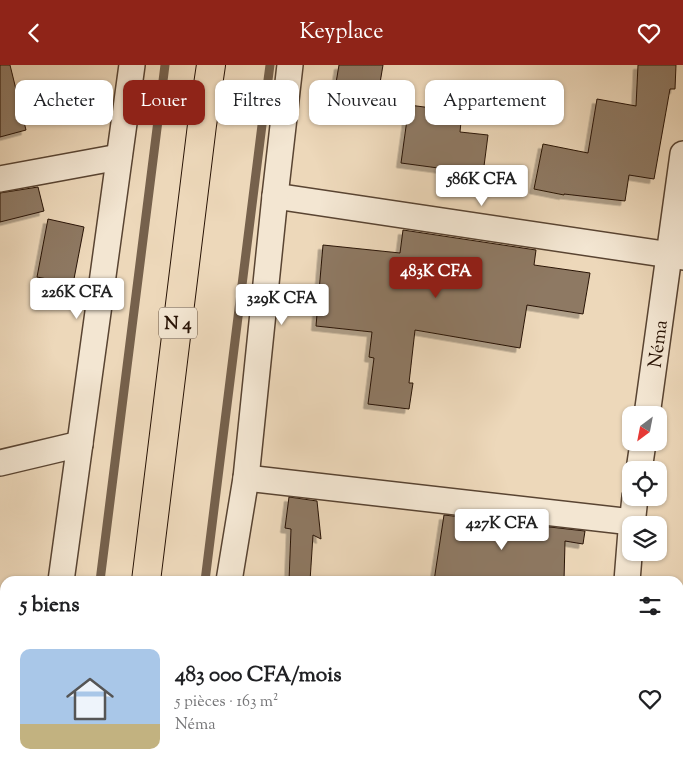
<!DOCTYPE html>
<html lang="fr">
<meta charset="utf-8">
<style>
:root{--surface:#fff;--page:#f6f6f6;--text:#202124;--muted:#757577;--line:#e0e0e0;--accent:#8f2418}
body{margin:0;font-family:"Sorts Mill Goudy",serif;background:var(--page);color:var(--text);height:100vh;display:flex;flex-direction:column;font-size:19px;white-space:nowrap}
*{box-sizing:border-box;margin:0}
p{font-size:16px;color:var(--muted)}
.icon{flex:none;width:28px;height:28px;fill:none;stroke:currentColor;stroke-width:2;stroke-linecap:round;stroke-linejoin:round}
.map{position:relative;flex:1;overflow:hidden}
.details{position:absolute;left:0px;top:511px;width:684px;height:196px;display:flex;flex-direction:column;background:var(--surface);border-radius:15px 15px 0 0;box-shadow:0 1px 4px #0004}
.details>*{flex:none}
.banner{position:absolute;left:15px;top:15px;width:654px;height:45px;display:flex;gap:10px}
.needle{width:32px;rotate:212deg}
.buttons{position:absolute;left:622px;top:341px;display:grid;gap:10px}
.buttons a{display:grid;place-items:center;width:45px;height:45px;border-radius:10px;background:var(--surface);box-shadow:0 1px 4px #0004;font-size:25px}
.price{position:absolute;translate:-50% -42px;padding:0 11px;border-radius:5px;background:#fff;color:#222;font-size:16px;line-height:32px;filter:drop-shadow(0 1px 2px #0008)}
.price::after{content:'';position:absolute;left:50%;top:30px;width:15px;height:11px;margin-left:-8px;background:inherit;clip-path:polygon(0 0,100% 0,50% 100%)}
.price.selected{background:var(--accent);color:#fff}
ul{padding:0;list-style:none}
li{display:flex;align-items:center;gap:15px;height:125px;padding:0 20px}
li+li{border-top:1px solid var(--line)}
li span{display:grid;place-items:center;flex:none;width:140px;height:100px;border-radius:10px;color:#555}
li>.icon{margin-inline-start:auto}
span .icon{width:60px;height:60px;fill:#fffc;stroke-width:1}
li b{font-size:21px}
h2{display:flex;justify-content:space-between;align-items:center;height:60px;padding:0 20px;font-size:21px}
.tag{padding:0 18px;border-radius:10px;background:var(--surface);box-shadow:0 1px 4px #0004;font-size:18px;line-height:45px}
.tag.selected{background:var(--accent);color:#fff}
header{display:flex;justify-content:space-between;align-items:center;height:65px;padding:0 20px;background:var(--accent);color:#fff;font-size:22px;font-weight:600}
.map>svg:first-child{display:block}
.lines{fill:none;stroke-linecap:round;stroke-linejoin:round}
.stream{stroke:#76614c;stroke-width:9}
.building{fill:#8e7963;stroke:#281305;filter:url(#shadow)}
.street-casing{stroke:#594432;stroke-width:28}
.secondary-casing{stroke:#281305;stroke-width:30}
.highway-casing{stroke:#281305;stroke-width:30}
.street{stroke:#f3e6d2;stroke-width:25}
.secondary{stroke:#f3e6d2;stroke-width:28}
.highway{stroke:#edd8ba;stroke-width:28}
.labels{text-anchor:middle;stroke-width:5;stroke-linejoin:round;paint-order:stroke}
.shield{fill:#f3e6d2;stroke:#655242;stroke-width:1}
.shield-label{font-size:18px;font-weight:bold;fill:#281305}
.street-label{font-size:19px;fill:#281305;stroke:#f3e6d2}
</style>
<header><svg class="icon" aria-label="back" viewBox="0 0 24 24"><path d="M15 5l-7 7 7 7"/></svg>Keyplace<svg class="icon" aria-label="heart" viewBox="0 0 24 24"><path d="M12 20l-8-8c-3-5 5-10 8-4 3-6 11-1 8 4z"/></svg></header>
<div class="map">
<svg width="683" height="707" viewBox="0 0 683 707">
<defs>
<filter id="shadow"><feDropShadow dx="-4.5" dy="4.5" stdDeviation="0" flood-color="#0004"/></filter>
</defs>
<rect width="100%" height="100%" fill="#edd8ba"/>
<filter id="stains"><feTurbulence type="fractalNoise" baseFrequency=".004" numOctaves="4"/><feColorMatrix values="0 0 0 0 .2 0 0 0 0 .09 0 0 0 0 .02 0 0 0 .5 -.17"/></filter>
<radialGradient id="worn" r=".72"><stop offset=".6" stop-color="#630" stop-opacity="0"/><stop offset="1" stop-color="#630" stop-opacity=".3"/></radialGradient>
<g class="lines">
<!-- stream -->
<g class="stream">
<path d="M 100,516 L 165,0"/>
<path d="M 205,516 L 262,60 L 270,0"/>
<path d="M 0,689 L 5,689"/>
<path d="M 80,707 L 80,702"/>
<path d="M 184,707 L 184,702"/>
</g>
</g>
<!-- building -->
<g class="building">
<path d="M 0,0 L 10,0 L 26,65 L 0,72 Z"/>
<path d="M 339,0 L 383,0 L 378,30 L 335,24 Z"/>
<path d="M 638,0 L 676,0 L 675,24 L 670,24 L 654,114 L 629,110 L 625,136 L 564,129 L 564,130 L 534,124 L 543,79 L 588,88 L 597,34 L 636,41 Z"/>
<path d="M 409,40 L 462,47 L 460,67 L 488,70 L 483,109 L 401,98 Z"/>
<path d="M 38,122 L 44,146 L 0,157 L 0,128 Z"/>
<path d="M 48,154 L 84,162 L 73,219 L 37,212 Z"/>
<path d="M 403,165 L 536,185 L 534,200 L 590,208 L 583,249 L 527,240 L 520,283 L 415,265 L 409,318 L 413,318 L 409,344 L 368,339 L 374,293 L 369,292 L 372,267 L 316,261 L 323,180 L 400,188 Z"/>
<path d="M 289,432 L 317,436 L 321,474 L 313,470 L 310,516 L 289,516 L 291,464 L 285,463 Z"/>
<path d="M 444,450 L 585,466 L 583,479 L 565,476 L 564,516 L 434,516 Z"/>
</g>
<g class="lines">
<defs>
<g id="street">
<path d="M 0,114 L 119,92"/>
<path d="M 275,131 L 683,192"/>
<path id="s1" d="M 647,350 L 683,89"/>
<path d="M 0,398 L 80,379"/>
<path d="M 639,405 L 643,378"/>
<path d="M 246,413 L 632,457"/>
<path d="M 632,460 L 635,432"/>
<path d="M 61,516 L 132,0"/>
<path d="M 229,516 L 246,413 L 275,131 L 290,0"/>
<path d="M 627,516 L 631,466"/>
<path d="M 45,707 L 45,702"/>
<path d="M 203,707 L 203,702"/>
<path d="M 609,707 L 609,702"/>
</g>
<path id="secondary" d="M 0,667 L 5,667"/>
<g id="highway">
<path d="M 146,516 L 202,60 L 211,0"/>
<path d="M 121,707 L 122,702"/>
</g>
</defs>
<!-- street casing -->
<use href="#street" class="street-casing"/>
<!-- secondary casing -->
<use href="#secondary" class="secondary-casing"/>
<!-- highway casing -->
<use href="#highway" class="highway-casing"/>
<!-- street -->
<use href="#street" class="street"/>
<!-- secondary -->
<use href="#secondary" class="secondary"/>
<!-- highway -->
<use href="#highway" class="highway"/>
</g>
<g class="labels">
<!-- shield labels -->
<rect class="shield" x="159" y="242.5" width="38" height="31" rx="4"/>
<g class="shield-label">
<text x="178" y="264">N 4</text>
</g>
<!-- street labels -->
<g class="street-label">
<text dy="7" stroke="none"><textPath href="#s1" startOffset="72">Néma</textPath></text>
</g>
</g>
<rect width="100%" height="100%" filter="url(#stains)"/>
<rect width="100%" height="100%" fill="url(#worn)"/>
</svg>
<div class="buttons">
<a><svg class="needle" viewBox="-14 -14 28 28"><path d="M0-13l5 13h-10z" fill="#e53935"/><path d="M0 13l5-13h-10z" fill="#757577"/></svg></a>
<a><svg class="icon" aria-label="locate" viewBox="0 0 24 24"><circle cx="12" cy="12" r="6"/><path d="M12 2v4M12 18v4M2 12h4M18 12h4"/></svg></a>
<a><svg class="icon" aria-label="layers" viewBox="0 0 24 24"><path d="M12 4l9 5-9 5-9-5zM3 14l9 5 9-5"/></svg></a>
</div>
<b class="price" style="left:482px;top:142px">586K CFA</b>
<b class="price selected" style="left:436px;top:234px">483K CFA</b>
<b class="price" style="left:77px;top:255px">226K CFA</b>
<b class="price" style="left:282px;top:261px">329K CFA</b>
<b class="price" style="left:502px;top:486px">427K CFA</b>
<div class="banner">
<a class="tag">Acheter</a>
<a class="tag selected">Louer</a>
<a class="tag">Filtres</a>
<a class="tag">Nouveau</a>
<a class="tag">Appartement</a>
</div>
<section class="details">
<h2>5 biens<svg class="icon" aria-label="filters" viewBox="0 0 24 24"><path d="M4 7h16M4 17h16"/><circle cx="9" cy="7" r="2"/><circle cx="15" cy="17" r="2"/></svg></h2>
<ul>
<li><span style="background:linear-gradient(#a9c7e8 75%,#c2b280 0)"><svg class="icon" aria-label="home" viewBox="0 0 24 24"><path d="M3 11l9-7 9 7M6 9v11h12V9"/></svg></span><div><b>483 000 CFA/mois</b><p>5 pièces · 163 m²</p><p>Néma</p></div><svg class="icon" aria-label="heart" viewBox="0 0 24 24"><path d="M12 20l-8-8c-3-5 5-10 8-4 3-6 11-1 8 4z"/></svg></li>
</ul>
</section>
</div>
